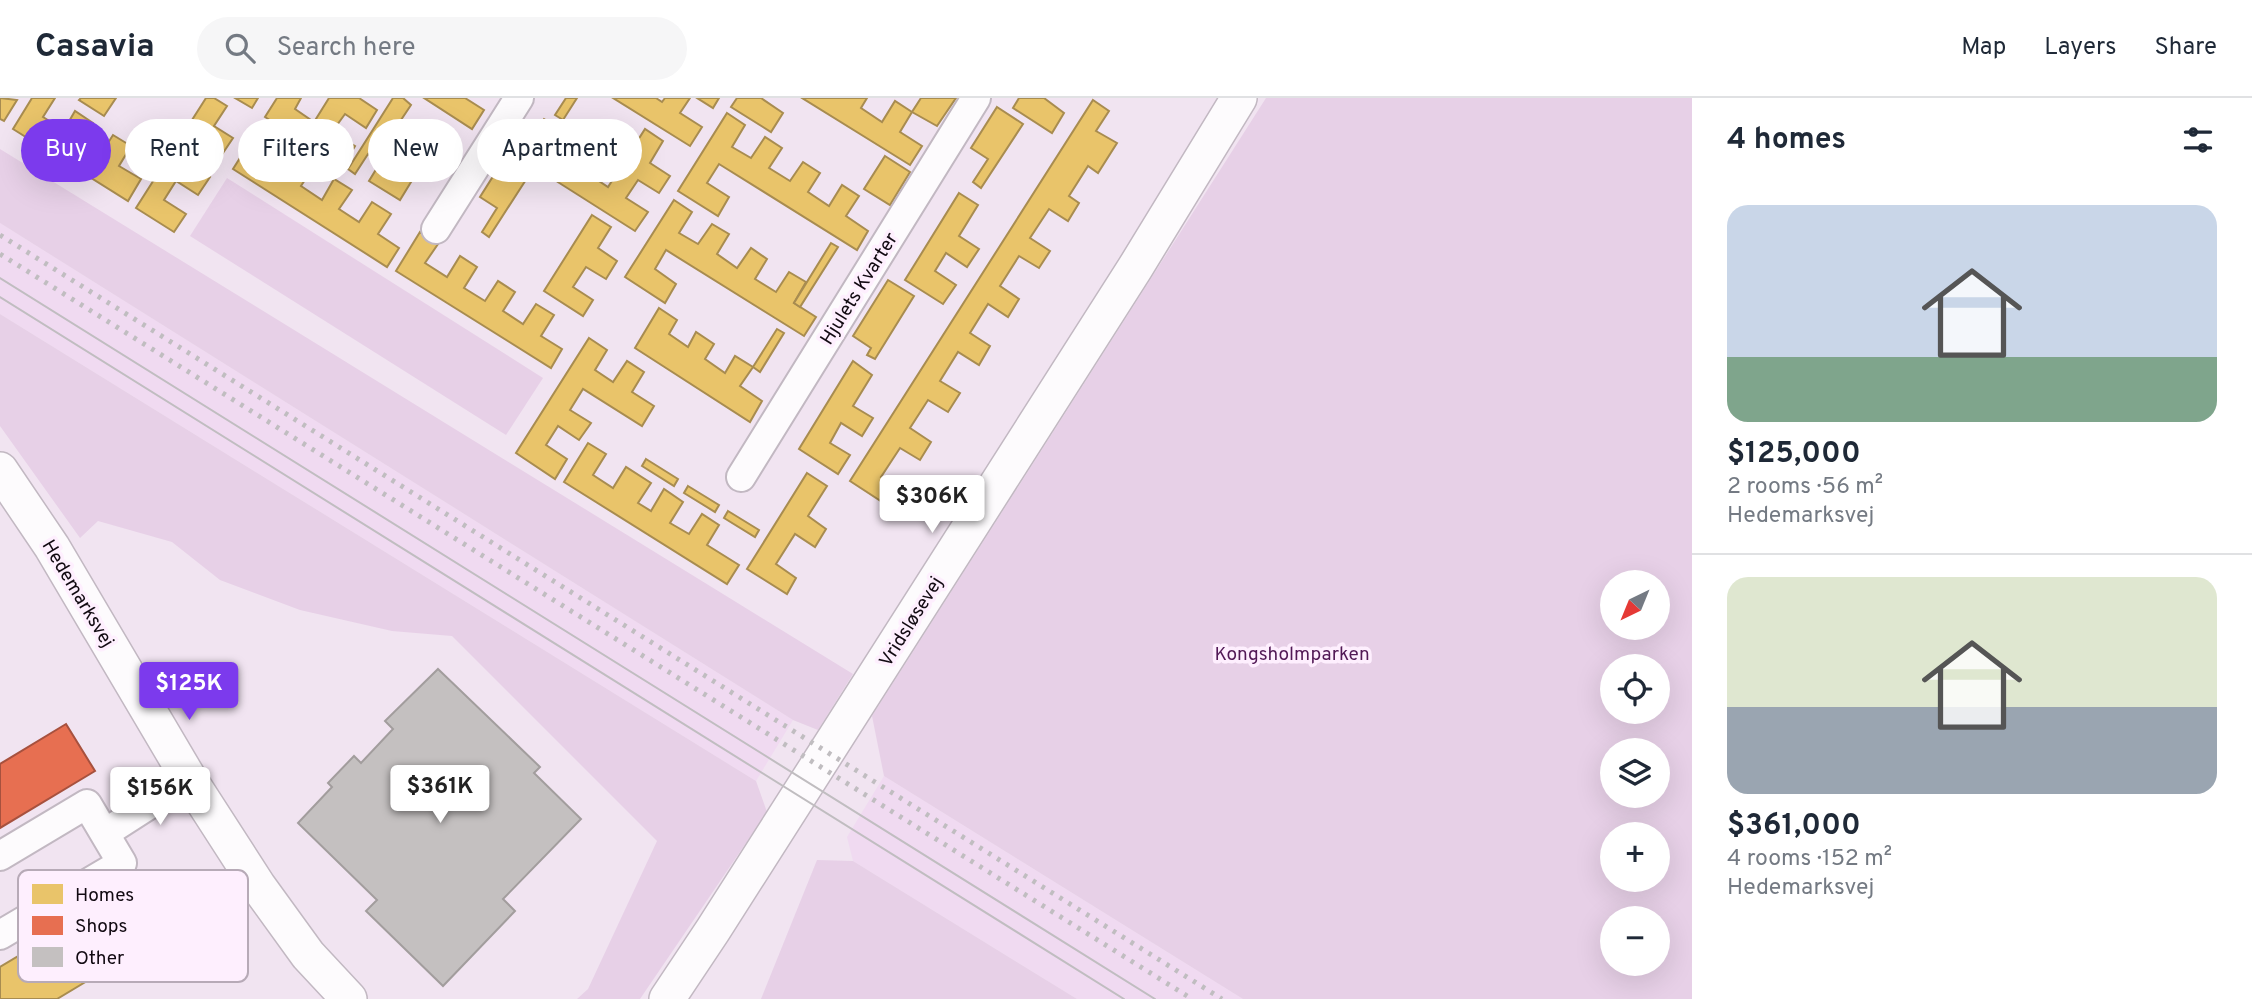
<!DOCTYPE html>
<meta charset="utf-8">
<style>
:root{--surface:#fff;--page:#f6f6f7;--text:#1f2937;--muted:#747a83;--line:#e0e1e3;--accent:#7c3aed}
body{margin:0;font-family:Overpass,sans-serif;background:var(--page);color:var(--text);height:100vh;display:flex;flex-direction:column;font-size:26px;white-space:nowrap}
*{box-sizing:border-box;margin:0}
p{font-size:23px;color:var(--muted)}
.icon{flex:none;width:38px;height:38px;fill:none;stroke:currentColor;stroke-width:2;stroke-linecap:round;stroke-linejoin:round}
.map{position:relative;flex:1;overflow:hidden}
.drawer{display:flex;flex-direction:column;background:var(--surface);width:560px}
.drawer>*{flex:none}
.hud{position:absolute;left:21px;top:21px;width:665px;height:63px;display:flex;gap:14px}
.needle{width:46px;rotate:223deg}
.tools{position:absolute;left:1600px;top:472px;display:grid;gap:14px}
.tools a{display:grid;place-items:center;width:70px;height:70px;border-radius:50%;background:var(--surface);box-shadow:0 7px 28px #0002;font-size:35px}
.price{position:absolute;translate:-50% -60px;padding:0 16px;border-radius:7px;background:#fff;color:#222;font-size:23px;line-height:46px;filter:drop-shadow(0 2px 4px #0008)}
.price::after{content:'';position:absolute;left:50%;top:42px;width:21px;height:16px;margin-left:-10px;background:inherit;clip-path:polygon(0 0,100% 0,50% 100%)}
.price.on{background:var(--accent);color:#fff}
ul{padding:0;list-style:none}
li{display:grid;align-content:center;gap:14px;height:371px;padding:0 35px}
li+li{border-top:2px solid var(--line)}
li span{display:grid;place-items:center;height:217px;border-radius:21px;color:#555}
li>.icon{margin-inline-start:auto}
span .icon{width:126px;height:126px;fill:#fffc;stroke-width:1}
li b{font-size:30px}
h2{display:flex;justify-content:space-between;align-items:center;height:84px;padding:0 35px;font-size:30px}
.tag{padding:0 24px;border-radius:32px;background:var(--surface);box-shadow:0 7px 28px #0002;font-size:24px;line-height:63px}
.tag.on{background:var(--accent);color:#fff}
header{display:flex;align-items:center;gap:42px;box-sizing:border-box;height:98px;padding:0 35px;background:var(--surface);border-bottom:2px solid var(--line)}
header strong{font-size:33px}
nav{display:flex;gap:38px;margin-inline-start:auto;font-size:24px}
.search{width:490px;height:63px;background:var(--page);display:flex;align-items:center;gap:18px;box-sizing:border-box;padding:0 24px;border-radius:38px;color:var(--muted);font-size:26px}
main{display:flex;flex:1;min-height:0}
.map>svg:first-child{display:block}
.built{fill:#f0daf1}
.green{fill:#e7d0e7;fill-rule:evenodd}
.homes{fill:#e9c46a;stroke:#a88c50;stroke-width:2}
.shops{fill:#e76f51;stroke:#a7513e;stroke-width:2}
.building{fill:#c4c0c0;stroke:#a29d9d;stroke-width:2}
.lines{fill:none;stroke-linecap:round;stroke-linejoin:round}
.minor-casing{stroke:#c2b8c2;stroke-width:32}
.tertiary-casing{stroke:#c2b8c2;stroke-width:38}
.minor{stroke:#fdfbfd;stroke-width:28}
.tertiary{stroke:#fdfbfd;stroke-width:35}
.tram{stroke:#c0bdc0;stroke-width:2}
.rail{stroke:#c0bdc0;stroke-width:5;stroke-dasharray:3.5 7;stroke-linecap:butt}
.labels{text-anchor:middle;stroke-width:7;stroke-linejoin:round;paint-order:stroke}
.street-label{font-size:19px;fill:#120a12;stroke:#feeffe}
.park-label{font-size:19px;fill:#521956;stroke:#feeffe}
.key{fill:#feeffe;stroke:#b7aab7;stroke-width:2}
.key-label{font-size:19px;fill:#120a12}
</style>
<header>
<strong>Casavia</strong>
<div class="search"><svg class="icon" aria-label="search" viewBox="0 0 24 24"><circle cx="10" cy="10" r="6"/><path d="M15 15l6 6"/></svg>Search here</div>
<nav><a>Map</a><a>Layers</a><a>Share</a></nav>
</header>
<main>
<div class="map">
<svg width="1692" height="901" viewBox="0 0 1692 901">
<rect width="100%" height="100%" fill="#f1e4f1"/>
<!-- built -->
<g class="built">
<path d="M 0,125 L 793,622 L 756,683 L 0,216 Z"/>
<path d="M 884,678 L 1243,901 L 1077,901 L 853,763 L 847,739 Z"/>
</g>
<!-- green -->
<g class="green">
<path d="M 1266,0 L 1692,0 L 1692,901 L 1243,901 L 884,678 L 872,618 ZM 1612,485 L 1657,485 L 1657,530 L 1612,530 ZM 1612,569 L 1657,569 L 1657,614 L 1612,614 ZM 1612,653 L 1657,653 L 1657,698 L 1612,698 ZM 1612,737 L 1657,737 L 1657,782 L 1612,782 ZM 1612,821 L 1657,821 L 1657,866 L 1612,866 Z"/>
<path d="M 0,51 L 853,576 L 818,632 L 793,622 L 0,125 Z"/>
<path d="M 227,80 L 543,280 L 506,337 L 190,138 Z"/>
<path d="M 0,216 L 756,683 L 767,714 L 640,901 L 577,901 L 588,891 L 657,743 L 452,538 L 392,533 L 300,512 L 220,482 L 172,444 L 98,423 L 80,440 L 0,328 Z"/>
<path d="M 817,762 L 853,763 L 1077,901 L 761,901 Z"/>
</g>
<!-- homes -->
<g class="homes">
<path d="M 0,0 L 17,2 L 4,23 L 0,21 Z"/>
<path d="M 32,0 L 55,0 L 43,19 L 64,32 L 75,13 L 93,25 L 81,44 L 101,56 L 113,37 L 131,48 L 119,68 L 141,81 L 128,103 L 13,31 Z"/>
<path d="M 81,0 L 116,0 L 104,18 L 79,2 Z"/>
<path d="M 206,0 L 214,0 L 227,8 L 214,28 L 233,40 L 221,58 L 202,46 L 190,66 L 210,79 L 198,97 L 176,83 L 164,102 L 186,116 L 174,134 L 136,110 Z"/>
<path d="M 235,0 L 258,0 L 252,10 Z"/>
<path d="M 277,0 L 301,0 L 295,11 L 314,24 L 329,0 L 359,0 L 377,12 L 366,30 L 345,16 L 332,34 L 355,48 L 343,68 L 265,19 Z"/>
<path d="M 393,0 L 403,0 L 411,7 L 401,22 L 418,34 L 406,53 L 395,45 L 383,64 L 368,56 L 355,76 L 348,71 Z"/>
<path d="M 424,0 L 465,0 L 484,12 L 472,31 Z"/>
<path d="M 566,0 L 577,0 L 563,22 L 555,17 Z"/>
<path d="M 613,0 L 656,0 L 662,4 L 665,0 L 690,0 L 680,15 L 702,29 L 690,48 Z"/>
<path d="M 697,0 L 719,0 L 713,10 Z"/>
<path d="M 737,0 L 761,0 L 783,15 L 771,34 L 731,9 Z"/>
<path d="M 802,0 L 867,0 L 861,10 L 882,24 L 895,3 L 912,14 L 900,34 L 922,48 L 910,67 Z"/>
<path d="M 921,0 L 956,0 L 937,28 L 912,14 Z"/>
<path d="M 1019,0 L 1044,0 L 1064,15 L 1052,35 L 1013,10 Z"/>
<path d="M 1093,2 L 1109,13 L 1096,33 L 1117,45 L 1098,75 L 1088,68 L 1069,98 L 1079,105 L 1068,123 L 1049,111 L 1030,140 L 1050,153 L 1039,170 L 1019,158 L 1000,188 L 1019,201 L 1008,219 L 988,206 L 970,235 L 990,248 L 979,267 L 958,254 L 940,283 L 960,295 L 948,314 L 928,302 L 910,330 L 931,344 L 920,362 L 900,350 L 881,379 L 901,391 L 890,409 L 850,383 Z"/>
<path d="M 997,9 L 1023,26 L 981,90 L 973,84 L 988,61 L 971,50 Z"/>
<path d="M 727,15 L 745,27 L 732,49 L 751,60 L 765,39 L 782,50 L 769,70 L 790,83 L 803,64 L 820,75 L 808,94 L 829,108 L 842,87 L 859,98 L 846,118 L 868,133 L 857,152 L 719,66 L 707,85 L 729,99 L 718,118 L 678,93 Z"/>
<path d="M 544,21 L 562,32 L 549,52 L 570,65 L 582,46 L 599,56 L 587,75 L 608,89 L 645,31 L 663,43 L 650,65 L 670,78 L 659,95 L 638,82 L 626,100 L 648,114 L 635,133 L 520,60 Z"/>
<path d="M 257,33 L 275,44 L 262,64 L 283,77 L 297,57 L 314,68 L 301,88 L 322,102 L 334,81 L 352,92 L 339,111 L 359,124 L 372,104 L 391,116 L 378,136 L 399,150 L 387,169 L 233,71 Z"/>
<path d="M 885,58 L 910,74 L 890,107 L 864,91 Z"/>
<path d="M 504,61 L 529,77 L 489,139 L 482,134 L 497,110 L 480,99 Z"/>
<path d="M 380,65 L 411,84 L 400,102 L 369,83 Z"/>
<path d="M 959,95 L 978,107 L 959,138 L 979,151 L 967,169 L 946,155 L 935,173 L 956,187 L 943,206 L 905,182 Z"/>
<path d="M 674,102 L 692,114 L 679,135 L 698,146 L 712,126 L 729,136 L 717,156 L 737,170 L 751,150 L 767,161 L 755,181 L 776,194 L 789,174 L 806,184 L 794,205 L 816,219 L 804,238 L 666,152 L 655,171 L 676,186 L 665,205 L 625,179 Z"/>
<path d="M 592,117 L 611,129 L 598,150 L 617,163 L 606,181 L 586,169 L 573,189 L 593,202 L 583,218 L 544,193 Z"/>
<path d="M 420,134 L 438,146 L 425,165 L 447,179 L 460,158 L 477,169 L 464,190 L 485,203 L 498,183 L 515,194 L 503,213 L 523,226 L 536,206 L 554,217 L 541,238 L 562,251 L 551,270 L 396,173 Z"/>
<path d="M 831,145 L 838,149 L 800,209 L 794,205 Z"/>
<path d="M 888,182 L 914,198 L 875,261 L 867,257 L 871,250 L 853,238 Z"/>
<path d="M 659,210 L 677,222 L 669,236 L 688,249 L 696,234 L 714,246 L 705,261 L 725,275 L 735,258 L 753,269 L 740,288 L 762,303 L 750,324 L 635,250 Z"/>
<path d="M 777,231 L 784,235 L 760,274 L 753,269 Z"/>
<path d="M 589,240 L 607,252 L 595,272 L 613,284 L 627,263 L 644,274 L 632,294 L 654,308 L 642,328 L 583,291 L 570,312 L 591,325 L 579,342 L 558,328 L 546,347 L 567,361 L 555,381 L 516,355 Z"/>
<path d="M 853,263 L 872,277 L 853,308 L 873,320 L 862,338 L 841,325 L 830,345 L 850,357 L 838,376 L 799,351 Z"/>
<path d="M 588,345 L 606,356 L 593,377 L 613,390 L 626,369 L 651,385 L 638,405 L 651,413 L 664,391 L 683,404 L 670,425 L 689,436 L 702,416 L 719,427 L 707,447 L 739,467 L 727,486 L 564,384 Z"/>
<path d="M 646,361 L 678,381 L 674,388 L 642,368 Z"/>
<path d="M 807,375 L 827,388 L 808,418 L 826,431 L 815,449 L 795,436 L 776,466 L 796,480 L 787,496 L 747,471 Z"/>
<path d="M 688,388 L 719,407 L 715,414 L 684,395 Z"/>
<path d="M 728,413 L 759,432 L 755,439 L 724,420 Z"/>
<path d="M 157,775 L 187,823 L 57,901 L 0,901 L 0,869 Z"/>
</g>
<!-- shops -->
<path class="shops" d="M 66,626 L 95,673 L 0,730 L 0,666 Z"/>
<!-- building -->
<path class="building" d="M 438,571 L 540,669 L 534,675 L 581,721 L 503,801 L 515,813 L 443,888 L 366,813 L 377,802 L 298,725 L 332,689 L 328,685 L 354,658 L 361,665 L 393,631 L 385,623 Z"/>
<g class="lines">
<defs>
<g id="minor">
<path d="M 436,131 L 519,0"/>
<path d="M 741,379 L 976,0"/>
<path d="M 105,735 L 189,681"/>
<path d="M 0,758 L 87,706 L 122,765 L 0,837"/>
</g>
<g id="tertiary">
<path d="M 0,372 L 52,449 L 189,681 L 258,788 L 308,857 L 349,901"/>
<path d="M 667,901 L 713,832 L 1135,170 L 1239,0"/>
</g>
</defs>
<!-- minor casing -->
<use href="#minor" class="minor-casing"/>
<!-- tertiary casing -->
<use href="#tertiary" class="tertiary-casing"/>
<!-- minor -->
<use href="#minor" class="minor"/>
<!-- tertiary -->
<use href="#tertiary" class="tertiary"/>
<!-- tram -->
<g class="tram">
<path d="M 0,180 L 1155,901"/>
<path d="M 0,199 L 1124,901"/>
</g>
<!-- rail -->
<g class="rail">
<path d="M 0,137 L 1222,901"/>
<path d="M 0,156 L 1192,901"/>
</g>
</g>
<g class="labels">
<!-- street labels -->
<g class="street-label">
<text transform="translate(858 190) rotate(-58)" y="7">Hjulets Kvarter</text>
<text transform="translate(79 495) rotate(59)" y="7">Hedemarksvej</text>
<text transform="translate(910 523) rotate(-58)" y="7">Vridsløsevej</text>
</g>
<!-- park labels -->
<g class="park-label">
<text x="1292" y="562">Kongsholmparken</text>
</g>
</g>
<!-- legend -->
<rect x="18" y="772" width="230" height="112" rx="10" class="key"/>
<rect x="32" y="786" width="31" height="20" fill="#e9c46a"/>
<rect x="32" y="818" width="31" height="19" fill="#e76f51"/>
<rect x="32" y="849" width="31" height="20" fill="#c4c0c0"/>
<g class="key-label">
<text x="75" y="803">Homes</text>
<text x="75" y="834">Shops</text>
<text x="75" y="866">Other</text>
</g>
</svg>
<div class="tools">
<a><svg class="needle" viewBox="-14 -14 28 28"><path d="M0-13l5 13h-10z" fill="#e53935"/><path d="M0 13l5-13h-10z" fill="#747a83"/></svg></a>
<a><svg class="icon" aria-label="locate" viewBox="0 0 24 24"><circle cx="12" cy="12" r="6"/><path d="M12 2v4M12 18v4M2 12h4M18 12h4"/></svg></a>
<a><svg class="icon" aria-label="layers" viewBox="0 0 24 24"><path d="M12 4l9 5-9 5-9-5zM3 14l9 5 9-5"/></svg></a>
<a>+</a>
<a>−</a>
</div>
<b class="price" style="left:932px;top:437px">$306K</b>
<b class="price on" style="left:189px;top:624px">$125K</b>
<b class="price" style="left:440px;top:727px">$361K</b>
<b class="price" style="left:160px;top:729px">$156K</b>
<div class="hud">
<a class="tag on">Buy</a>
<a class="tag">Rent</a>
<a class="tag">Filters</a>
<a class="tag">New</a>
<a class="tag">Apartment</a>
</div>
</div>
<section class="drawer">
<h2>4 homes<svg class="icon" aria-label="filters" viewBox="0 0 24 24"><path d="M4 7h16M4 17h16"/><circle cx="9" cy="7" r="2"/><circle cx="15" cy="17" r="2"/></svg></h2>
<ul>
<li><span style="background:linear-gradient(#c9d6e8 70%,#7fa58c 0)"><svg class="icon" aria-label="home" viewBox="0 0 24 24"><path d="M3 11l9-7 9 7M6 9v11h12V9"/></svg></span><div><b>$125,000</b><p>2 rooms · 56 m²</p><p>Hedemarksvej</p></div></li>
<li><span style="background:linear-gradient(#dfe7d0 60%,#9aa5b1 0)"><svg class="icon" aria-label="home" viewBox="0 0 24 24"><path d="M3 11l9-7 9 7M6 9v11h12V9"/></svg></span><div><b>$361,000</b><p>4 rooms · 152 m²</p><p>Hedemarksvej</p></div></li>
</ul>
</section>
</main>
